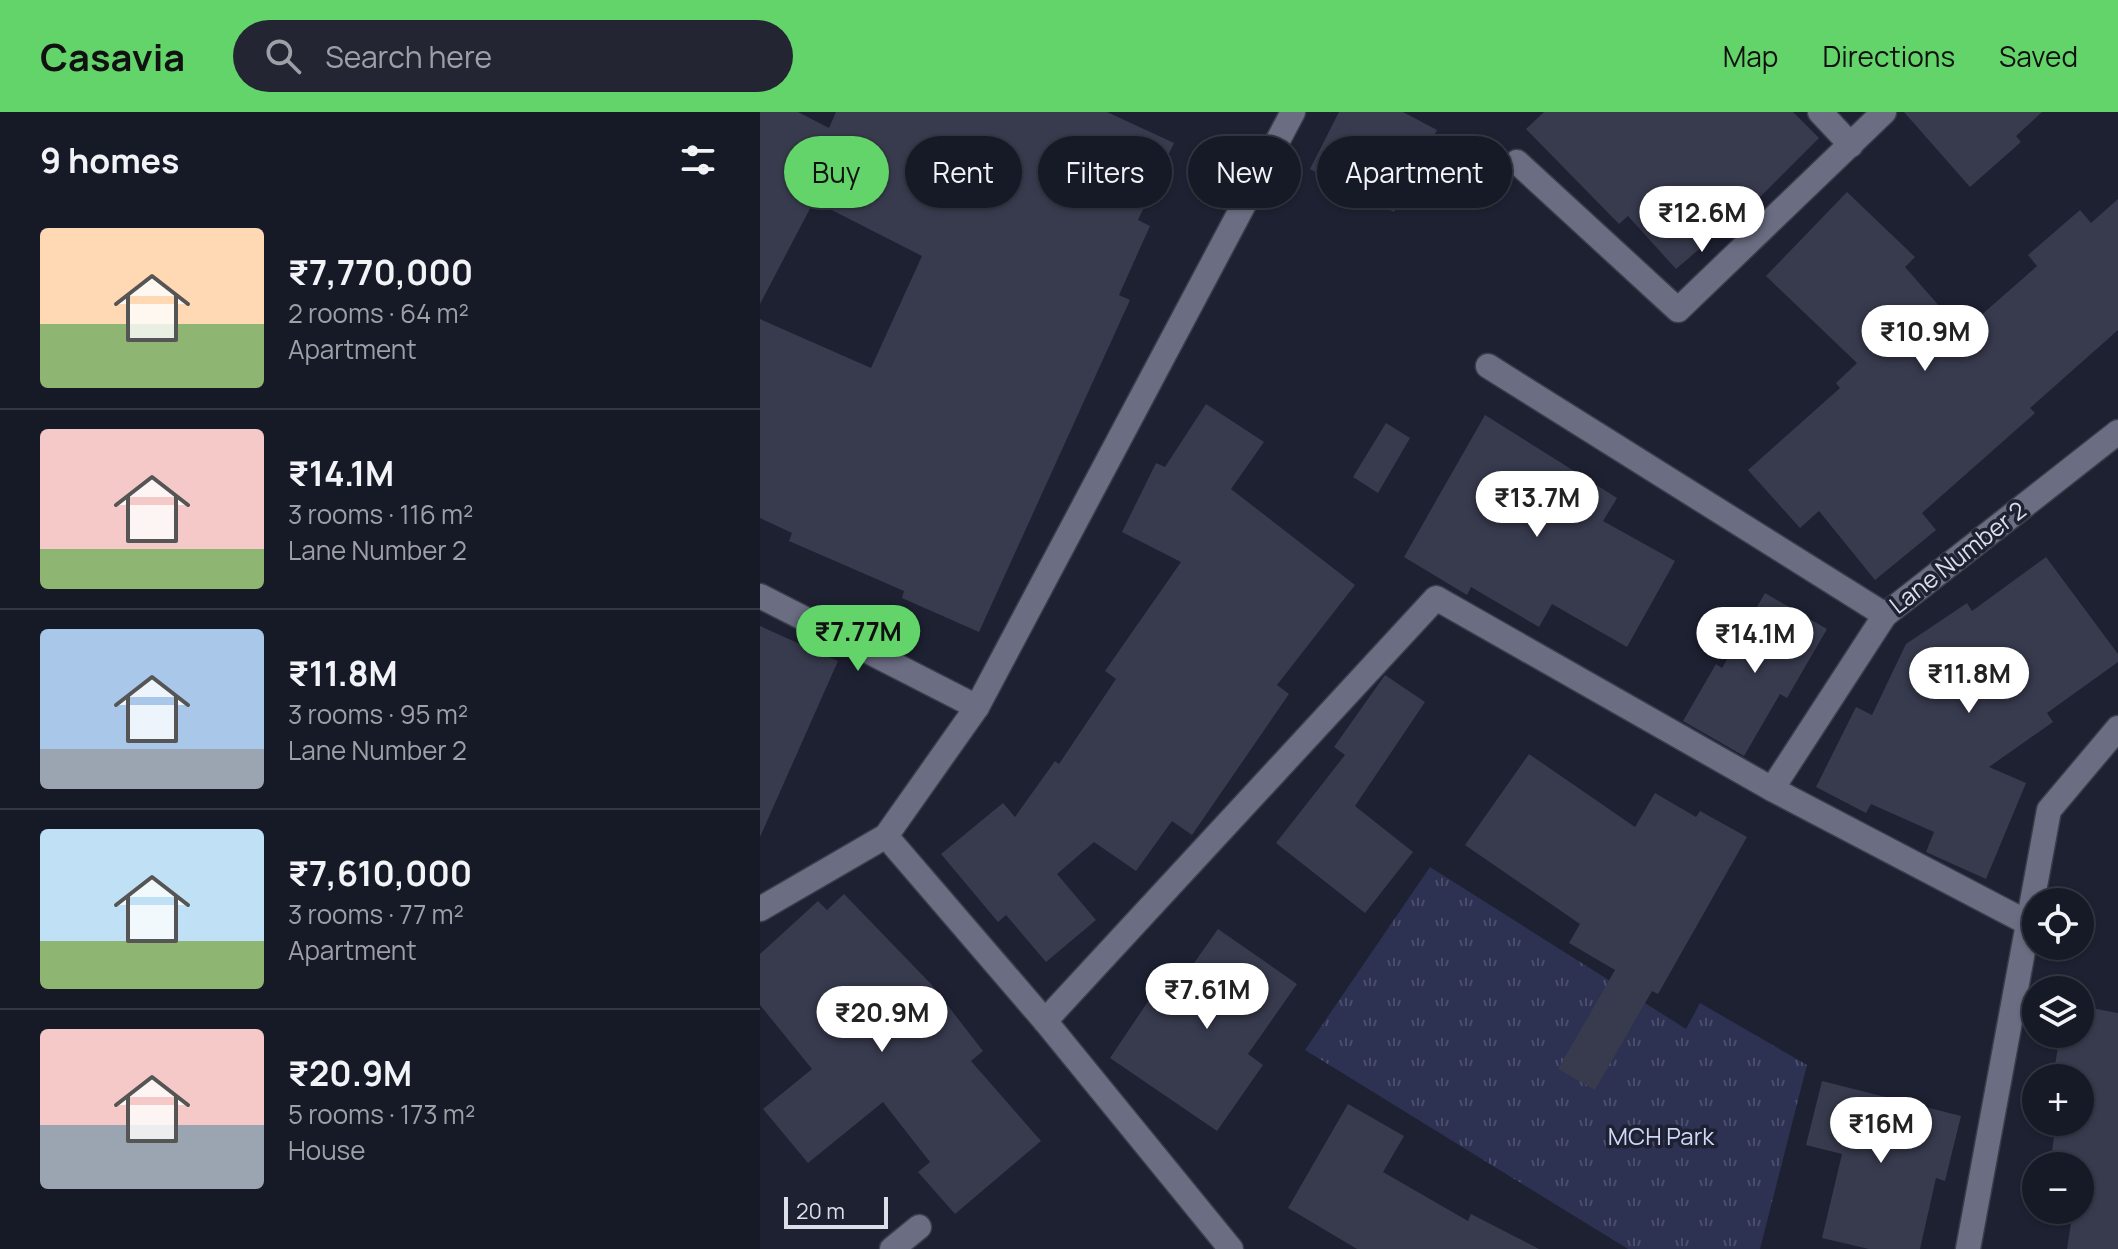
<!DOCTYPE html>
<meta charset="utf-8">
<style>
:root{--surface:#161926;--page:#232632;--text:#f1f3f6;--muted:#9ea0a7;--line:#353843;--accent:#63d469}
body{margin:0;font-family:Manrope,sans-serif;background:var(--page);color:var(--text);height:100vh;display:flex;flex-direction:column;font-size:30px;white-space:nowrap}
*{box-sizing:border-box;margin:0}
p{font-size:26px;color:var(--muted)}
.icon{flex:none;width:44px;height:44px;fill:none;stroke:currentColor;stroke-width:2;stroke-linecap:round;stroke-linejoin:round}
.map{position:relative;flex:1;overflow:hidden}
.drawer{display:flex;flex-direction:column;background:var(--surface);width:760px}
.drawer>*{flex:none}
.guide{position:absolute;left:24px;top:24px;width:760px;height:72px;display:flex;gap:16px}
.tools{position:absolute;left:1262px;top:776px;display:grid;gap:16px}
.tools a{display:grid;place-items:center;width:72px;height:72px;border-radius:50%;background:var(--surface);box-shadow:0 2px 6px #0004,0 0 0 2px var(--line);font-size:40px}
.scale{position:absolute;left:24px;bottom:20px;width:104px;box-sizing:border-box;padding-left:8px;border:4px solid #dcdeea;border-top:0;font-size:22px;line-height:28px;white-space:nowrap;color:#dcdeea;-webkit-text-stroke:6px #1e2132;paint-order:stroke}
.price{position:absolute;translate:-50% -68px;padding:0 18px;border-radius:28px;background:#fff;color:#222;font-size:26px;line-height:52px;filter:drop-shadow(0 2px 4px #0008)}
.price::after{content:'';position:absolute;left:50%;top:48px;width:24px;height:18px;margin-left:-12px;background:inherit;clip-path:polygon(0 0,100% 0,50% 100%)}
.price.selected{background:var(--accent);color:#111}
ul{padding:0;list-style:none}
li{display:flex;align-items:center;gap:24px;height:200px;padding:0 40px}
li+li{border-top:2px solid var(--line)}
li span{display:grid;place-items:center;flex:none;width:224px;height:160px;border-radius:8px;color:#555}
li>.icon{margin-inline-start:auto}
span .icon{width:96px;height:96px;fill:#fffc;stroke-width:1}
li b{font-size:34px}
h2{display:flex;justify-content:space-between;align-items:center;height:96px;padding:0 40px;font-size:34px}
.tag{padding:0 28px;border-radius:36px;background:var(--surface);box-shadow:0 2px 6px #0004,0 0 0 2px var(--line);font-size:28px;line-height:72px}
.tag.selected{background:var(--accent);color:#111}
header{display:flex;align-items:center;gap:48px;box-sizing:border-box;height:112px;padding:0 40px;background:var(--accent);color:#111}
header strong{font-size:38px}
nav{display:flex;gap:44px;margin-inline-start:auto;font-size:28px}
.search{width:560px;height:72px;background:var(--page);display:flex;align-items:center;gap:20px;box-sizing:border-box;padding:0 28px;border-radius:44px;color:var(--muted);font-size:30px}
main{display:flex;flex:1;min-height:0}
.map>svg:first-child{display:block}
.park{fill:url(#park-tufts)}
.building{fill:#383b4e}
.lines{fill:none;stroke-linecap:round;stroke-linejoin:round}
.minor-casing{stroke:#3c3d4b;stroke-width:27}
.tertiary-casing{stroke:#3c3d4b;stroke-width:27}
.minor{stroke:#6b6e83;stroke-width:24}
.tertiary{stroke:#6b6e83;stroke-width:24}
.labels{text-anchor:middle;stroke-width:7;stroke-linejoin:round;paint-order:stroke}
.street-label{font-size:24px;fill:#dcdeea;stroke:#1e2132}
.park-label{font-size:24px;fill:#d0d6f6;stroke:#1e2132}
</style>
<header>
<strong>Casavia</strong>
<div class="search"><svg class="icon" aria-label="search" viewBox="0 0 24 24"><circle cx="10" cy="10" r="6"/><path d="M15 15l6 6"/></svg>Search here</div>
<nav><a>Map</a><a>Directions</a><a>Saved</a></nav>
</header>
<main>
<section class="drawer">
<h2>9 homes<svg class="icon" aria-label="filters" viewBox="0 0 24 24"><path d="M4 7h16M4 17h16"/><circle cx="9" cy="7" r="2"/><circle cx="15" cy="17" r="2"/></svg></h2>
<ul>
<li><span style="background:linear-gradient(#ffd9b3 60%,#8fb573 0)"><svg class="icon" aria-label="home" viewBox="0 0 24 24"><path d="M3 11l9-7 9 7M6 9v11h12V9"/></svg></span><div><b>₹7,770,000</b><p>2 rooms · 64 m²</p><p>Apartment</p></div></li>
<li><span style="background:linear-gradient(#f6c9c9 75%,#8fb573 0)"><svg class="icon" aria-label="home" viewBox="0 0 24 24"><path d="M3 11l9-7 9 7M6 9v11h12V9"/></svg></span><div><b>₹14.1M</b><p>3 rooms · 116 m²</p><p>Lane Number 2</p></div></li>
<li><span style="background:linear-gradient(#a9c7e8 75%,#9aa5b1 0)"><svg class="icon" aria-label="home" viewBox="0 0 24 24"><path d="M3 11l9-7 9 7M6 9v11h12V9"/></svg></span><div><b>₹11.8M</b><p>3 rooms · 95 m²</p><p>Lane Number 2</p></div></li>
<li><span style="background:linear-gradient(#bfe0f5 70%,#8fb573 0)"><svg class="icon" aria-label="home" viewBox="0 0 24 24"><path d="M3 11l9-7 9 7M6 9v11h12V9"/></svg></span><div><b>₹7,610,000</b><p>3 rooms · 77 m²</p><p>Apartment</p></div></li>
<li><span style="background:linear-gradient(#f6c9c9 60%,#9aa5b1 0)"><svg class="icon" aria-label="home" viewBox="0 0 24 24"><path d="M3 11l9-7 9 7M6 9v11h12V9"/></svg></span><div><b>₹20.9M</b><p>5 rooms · 173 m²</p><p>House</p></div></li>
</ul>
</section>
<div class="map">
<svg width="1358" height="1137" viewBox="0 0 1358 1137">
<defs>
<pattern id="park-tufts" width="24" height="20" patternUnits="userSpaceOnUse" patternTransform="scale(2)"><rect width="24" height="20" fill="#2d3152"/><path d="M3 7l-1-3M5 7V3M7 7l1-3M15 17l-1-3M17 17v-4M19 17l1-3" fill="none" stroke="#4b4e6b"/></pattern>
</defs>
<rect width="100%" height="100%" fill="#1e2132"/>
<!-- park -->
<path class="park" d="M 670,755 L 926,917 L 940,891 L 1047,953 L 1000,1137 L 868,1137 L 545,938 Z"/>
<!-- building -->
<g class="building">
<path d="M 0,0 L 38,0 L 69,16 L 76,0 L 347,0 L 414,31 L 378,108 L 390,114 L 359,183 L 370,188 L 219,520 L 142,486 L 144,479 L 29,429 L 32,421 L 0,406 L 0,207 L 111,256 L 162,144 L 54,89 L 0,192 Z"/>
<path d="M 579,0 L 643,0 L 677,18 L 634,100 L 550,57 Z"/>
<path d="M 784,0 L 1033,0 L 1059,26 L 1001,84 L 916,157 L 868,104 L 859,112 L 766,17 Z"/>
<path d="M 1144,0 L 1282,0 L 1256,24 L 1261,30 L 1210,75 Z"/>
<path d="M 1087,80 L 1155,145 L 1145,155 L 1202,220 L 1277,154 L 1268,143 L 1320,98 L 1331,111 L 1358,87 L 1358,218 L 1270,296 L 1275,301 L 1162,401 L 1176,418 L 1115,468 L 1059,399 L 1040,416 L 988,358 L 1080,276 L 1076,271 L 1097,251 L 1006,164 Z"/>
<path d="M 446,292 L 504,330 L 471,377 L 595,473 L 517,573 L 529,582 L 432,723 L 412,709 L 376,759 L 334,730 L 297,762 L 336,808 L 286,850 L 246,803 L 238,810 L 181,742 L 243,691 L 255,705 L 295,649 L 299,652 L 356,567 L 345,559 L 421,450 L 362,420 L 396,351 L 405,355 Z"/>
<path d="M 725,303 L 857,386 L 843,409 L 915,449 L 867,535 L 792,492 L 779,515 L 711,475 L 707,483 L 644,445 Z"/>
<path d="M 626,311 L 650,326 L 618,381 L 593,365 Z"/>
<path d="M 1286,445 L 1358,542 L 1358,550 L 1287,601 L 1293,610 L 1229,655 L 1266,671 L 1226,767 L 1166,740 L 1174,720 L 1111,692 L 1106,701 L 1056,675 L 1096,595 L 1112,603 L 1146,532 L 1207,491 L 1212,499 Z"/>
<path d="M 1005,481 L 1067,517 L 1027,586 L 1020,582 L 984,644 L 923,609 L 956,552 L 962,556 Z"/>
<path d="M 0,514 L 78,549 L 0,725 Z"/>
<path d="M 625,563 L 665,590 L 595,694 L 653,740 L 605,801 L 516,731 L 585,643 L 574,635 Z"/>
<path d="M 769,642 L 875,715 L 895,681 L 936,705 L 940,699 L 987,725 L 898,882 L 892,879 L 835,978 L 798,957 L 855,858 L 809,831 L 820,812 L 705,733 Z"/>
<path d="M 84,782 L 171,872 L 223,939 L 211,949 L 281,1029 L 195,1102 L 158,1060 L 170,1050 L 123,990 L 48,1051 L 3,997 L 52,957 L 0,893 L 0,842 L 58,789 L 67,798 Z"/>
<path d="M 458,817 L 537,872 L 488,942 L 503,953 L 457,1019 L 350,946 L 395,879 L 408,888 Z"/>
<path d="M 1320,894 L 1358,901 L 1358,1137 L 1307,1137 L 1313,1098 L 1320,1098 L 1320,1054 L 1290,1054 L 1296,1010 L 1320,1010 L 1320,966 L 1293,966 L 1300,922 L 1320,922 Z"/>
<path d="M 1062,969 L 1201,1004 L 1185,1069 L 1176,1066 L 1160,1137 L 1109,1137 L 1062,1126 L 1082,1042 L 1046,1033 Z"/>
<path d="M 588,992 L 644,1024 L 623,1060 L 708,1109 L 711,1102 L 779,1137 L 597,1137 L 528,1096 Z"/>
</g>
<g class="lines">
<defs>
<g id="minor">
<path d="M 1060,0 L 1091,33"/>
<path d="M 757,50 L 918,198 L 1124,0"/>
<path d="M 728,254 L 1125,503"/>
<path d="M 0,484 L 217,595"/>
<path d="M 1012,677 L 1125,503 L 1358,320"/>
<path d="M 126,724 L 285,909 L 471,1137"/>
<path d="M 0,797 L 126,724 L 217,595 L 533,0"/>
<path d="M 285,909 L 676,486 L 1012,677 L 1268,811"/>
<path d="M 132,1137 L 159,1115"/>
</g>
<path id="tertiary" d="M 1208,1137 L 1289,698 L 1358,616"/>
</defs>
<!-- minor casing -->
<use href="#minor" class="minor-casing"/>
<!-- tertiary casing -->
<use href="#tertiary" class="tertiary-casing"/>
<!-- minor -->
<use href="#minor" class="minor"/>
<!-- tertiary -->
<use href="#tertiary" class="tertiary"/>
</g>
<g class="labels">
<!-- street labels -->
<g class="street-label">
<text transform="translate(1198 446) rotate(-38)" y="8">Lane Number 2</text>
</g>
<!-- park labels -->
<g class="park-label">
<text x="901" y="1033">MCH Park</text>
</g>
</g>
</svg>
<div class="tools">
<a><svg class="icon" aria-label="locate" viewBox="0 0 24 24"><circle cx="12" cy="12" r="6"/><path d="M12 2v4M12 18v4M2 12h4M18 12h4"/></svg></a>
<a><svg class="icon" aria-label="layers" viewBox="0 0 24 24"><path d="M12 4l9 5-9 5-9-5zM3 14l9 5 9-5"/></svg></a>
<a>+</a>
<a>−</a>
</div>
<div class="scale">20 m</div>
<b class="price" style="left:942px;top:142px">₹12.6M</b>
<b class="price" style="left:1165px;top:261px">₹10.9M</b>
<b class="price" style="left:777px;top:427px">₹13.7M</b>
<b class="price selected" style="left:98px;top:561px">₹7.77M</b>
<b class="price" style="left:995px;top:563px">₹14.1M</b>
<b class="price" style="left:1209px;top:603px">₹11.8M</b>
<b class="price" style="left:447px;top:919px">₹7.61M</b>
<b class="price" style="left:122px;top:942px">₹20.9M</b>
<b class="price" style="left:1121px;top:1053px">₹16M</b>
<div class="guide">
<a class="tag selected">Buy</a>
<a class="tag">Rent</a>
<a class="tag">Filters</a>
<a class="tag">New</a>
<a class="tag">Apartment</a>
</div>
</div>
</main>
